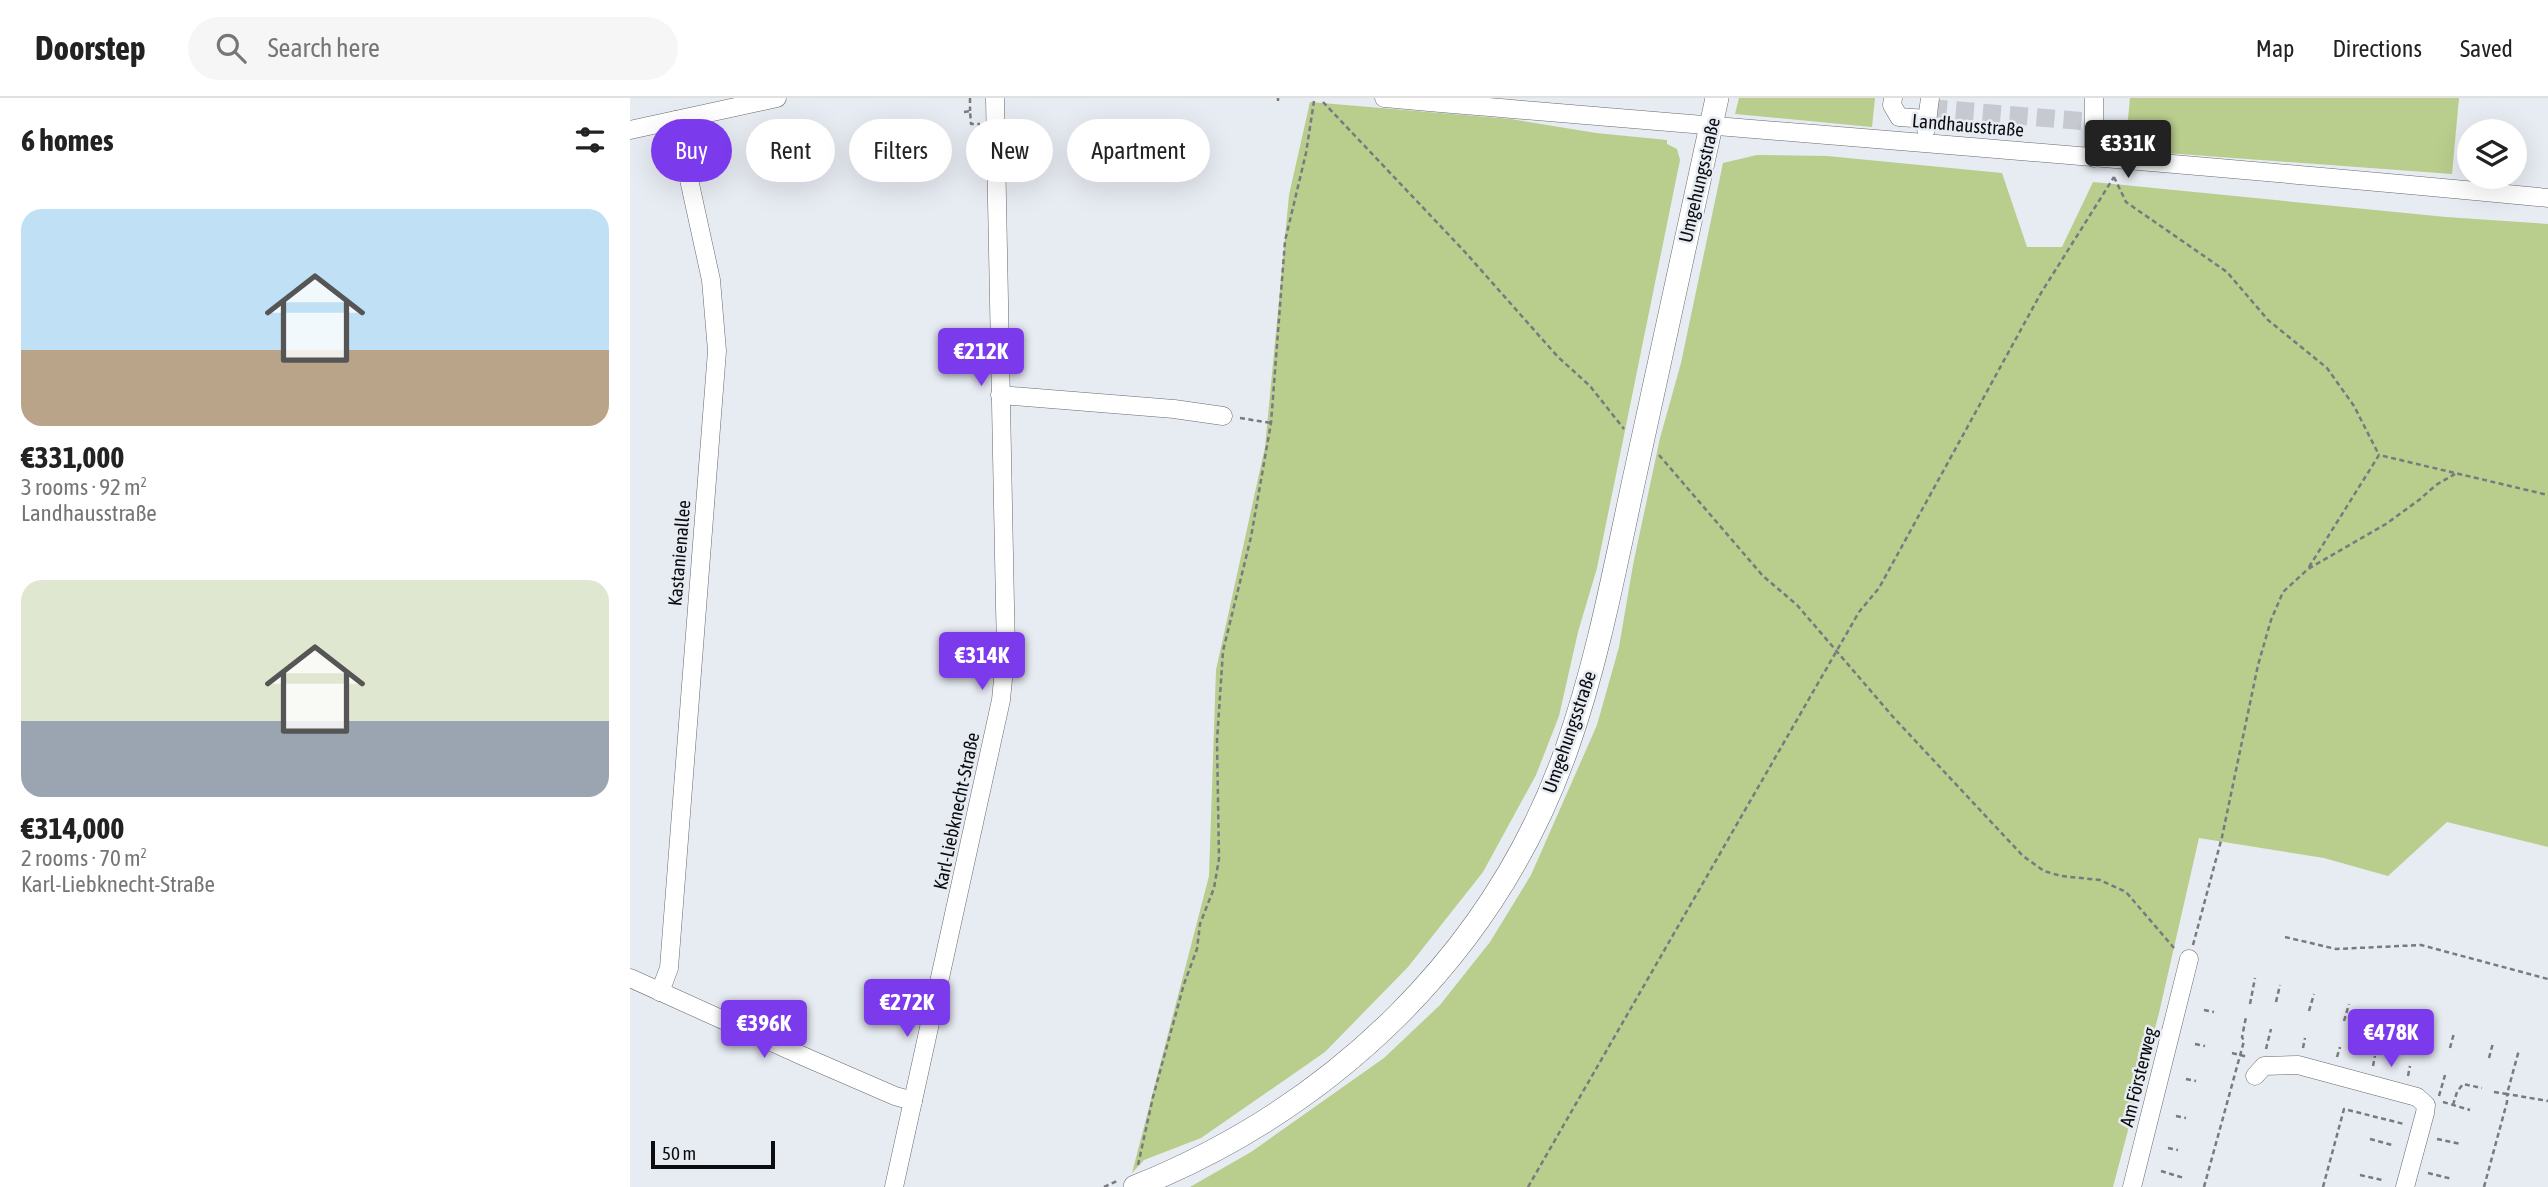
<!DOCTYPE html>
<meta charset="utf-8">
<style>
:root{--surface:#fff;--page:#f6f6f6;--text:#222;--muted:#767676;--line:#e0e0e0;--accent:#7c3aed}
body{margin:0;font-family:"Asap Condensed",sans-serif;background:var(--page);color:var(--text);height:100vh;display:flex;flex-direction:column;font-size:26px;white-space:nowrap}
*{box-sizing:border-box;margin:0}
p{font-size:23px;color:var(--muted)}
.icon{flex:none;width:38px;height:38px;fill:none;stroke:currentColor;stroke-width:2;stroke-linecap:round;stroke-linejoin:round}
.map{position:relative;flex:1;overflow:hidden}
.details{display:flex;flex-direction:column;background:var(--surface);width:630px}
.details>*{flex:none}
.hud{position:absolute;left:21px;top:21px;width:665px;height:63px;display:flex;gap:14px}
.fabs{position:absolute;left:1827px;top:21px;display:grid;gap:14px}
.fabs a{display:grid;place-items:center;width:70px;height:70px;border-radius:50%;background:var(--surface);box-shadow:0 7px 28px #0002;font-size:35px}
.scale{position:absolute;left:21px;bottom:18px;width:124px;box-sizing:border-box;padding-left:7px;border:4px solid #0c0d10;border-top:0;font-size:19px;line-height:24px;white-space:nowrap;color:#0c0d10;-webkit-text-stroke:5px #e7ebf2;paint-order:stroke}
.price{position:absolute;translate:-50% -60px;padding:0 16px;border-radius:7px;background:var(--accent);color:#fff;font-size:23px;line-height:46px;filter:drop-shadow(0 2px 4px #0008)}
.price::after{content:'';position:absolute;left:50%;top:42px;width:21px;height:16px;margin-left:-10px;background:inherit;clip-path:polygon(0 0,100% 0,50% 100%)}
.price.selected{background:#222;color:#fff}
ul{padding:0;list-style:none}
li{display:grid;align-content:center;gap:14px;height:371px;padding:0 21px}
li span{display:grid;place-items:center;height:217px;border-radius:21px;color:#555}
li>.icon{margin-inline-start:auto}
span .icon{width:126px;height:126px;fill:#fffc;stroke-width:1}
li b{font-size:30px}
h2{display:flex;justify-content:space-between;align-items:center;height:84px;padding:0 21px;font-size:30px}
.tag{padding:0 24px;border-radius:32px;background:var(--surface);box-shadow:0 7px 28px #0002;font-size:24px;line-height:63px}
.tag.selected{background:var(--accent);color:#fff}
header{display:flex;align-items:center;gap:42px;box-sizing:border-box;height:98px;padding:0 35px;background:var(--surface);border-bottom:2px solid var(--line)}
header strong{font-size:33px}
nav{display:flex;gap:38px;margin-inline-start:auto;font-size:24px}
.search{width:490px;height:63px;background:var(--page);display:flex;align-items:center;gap:18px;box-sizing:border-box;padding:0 24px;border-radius:38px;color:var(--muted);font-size:26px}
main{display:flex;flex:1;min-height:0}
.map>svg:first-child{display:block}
.green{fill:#b9cd8d}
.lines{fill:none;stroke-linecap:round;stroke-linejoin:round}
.minor-tunnel{stroke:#c6cad0;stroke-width:18;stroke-dasharray:18 9;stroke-linecap:butt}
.minor-casing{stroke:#67696f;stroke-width:19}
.major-casing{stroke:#67696f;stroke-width:24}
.path{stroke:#787a7f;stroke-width:2.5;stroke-dasharray:5 3.5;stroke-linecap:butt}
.minor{stroke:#fff;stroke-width:18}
.major{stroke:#fff;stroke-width:23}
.labels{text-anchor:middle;stroke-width:5;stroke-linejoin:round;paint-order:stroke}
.street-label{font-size:19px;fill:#0c0d10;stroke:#e7ebf2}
</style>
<header>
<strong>Doorstep</strong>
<div class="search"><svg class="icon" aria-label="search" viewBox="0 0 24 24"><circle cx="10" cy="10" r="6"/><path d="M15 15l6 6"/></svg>Search here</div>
<nav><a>Map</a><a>Directions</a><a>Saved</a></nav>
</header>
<main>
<section class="details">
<h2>6 homes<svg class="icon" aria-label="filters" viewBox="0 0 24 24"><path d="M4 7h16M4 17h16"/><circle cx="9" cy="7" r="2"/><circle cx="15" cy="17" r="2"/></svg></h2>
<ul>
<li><span style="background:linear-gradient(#bfe0f5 65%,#b9a48a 0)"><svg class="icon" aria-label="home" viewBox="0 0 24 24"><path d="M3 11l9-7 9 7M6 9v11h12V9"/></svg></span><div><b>€331,000</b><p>3 rooms · 92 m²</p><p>Landhausstraße</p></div></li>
<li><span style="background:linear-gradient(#dfe7d0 65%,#9aa5b1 0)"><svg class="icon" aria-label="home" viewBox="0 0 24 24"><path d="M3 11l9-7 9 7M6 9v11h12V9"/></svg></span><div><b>€314,000</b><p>2 rooms · 70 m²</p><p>Karl-Liebknecht-Straße</p></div></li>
</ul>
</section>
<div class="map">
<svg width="1918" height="1089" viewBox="0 0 1918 1089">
<rect width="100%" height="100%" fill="#e7ebf2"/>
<!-- green -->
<g class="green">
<path d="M 1109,0 L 1245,0 L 1242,29 L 1105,16 Z"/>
<path d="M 1500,0 L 1829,0 L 1822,76 L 1495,52 Z"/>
<path d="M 680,4 L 881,21 L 966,35 L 1037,42 L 1037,46 L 1047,51 L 1050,62 L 967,470 L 948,534 L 929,618 L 906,677 L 853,774 L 778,869 L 695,954 L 571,1040 L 514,1062 L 502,1075 L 579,778 L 586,572 L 635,349 L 659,97 Z"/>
<path d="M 1127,57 L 1197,58 L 1372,75 L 1397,149 L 1432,149 L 1463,84 L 1816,119 L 1918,126 L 1918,749 L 1817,724 L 1758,778 L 1694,760 L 1569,740 L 1529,915 L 1483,1089 L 560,1089 L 621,1054 L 754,960 L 810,907 L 860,844 L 901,777 L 967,627 L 989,549 L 1003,467 L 1030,340 L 1051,265 L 1093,65 Z"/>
</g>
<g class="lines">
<!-- minor-tunnel -->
<path class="minor-tunnel" d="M 1299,10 L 1463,24"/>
<defs>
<g id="minor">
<path d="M 754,0 C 1142,34 1530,62 1918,100"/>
<path d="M 1263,0 L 1262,7 L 1269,19 L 1297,21"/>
<path d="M 1296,31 L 1300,0"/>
<path d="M 0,32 L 147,0"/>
<path d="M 1464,60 L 1464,0"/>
<path d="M 370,297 L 544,311 L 593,318"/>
<path d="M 0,880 L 175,959 L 265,998 L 283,1003"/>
<path d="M 30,894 L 39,870 L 87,253 L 81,182 L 46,22"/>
<path d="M 1625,978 L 1634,968 L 1668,967 L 1787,999 L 1796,1007 L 1795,1015 L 1775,1089"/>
<path d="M 264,1089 L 371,602 L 376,550 L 375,508 L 365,0"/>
<path d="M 1502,1089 L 1559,861"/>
</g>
<path id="major" d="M 505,1089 C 704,1009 865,855 937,650 C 968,562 985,469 1005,377 C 1033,252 1060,126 1087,0"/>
</defs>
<!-- minor casing -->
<use href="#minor" class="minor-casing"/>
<!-- major casing -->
<use href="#major" class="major-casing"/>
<!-- path -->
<g class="path">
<path d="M 340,0 L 340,13"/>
<path d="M 648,3 L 648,0"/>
<path d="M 693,4 L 835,154 L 928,259 L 960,288 L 994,331"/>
<path d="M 334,14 L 340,13 L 341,26 L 350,26"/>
<path d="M 1484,79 L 1496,104 L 1597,174 L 1638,222 L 1697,270 L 1724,308 L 1749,357"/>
<path d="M 610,320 L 641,325"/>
<path d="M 1029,357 L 1133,478 L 1167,507 L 1264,620 L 1393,758 L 1414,773 L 1431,778 L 1470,782 L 1496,794 L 1544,850"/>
<path d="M 1679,469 L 1749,357 L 1918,397"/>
<path d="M 1655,839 L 1706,851 L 1791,847 L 1918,881"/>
<path d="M 1563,847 L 1592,739 L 1628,567 L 1641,522 L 1653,494 L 1678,471 L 1756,426 L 1789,402 L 1806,387 L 1825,376"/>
<path d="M 1646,904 L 1650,887"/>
<path d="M 1620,906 L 1625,880"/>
<path d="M 1574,912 L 1584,914"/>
<path d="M 1679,913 L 1684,896"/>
<path d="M 1714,923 L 1719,906"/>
<path d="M 1750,932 L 1755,915"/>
<path d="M 1784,941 L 1789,925"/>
<path d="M 1565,946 L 1575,948"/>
<path d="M 1673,950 L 1675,940"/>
<path d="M 1820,950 L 1824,935"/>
<path d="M 1636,951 L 1641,931"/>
<path d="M 1602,955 L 1618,959"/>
<path d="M 1707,959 L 1710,949"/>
<path d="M 1859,960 L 1863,945"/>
<path d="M 1743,968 L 1745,958"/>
<path d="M 1778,978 L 1780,968"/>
<path d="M 1556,981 L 1566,983"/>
<path d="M 1864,994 L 1877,996 L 1889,952"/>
<path d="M 1809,998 L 1815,977"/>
<path d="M 1813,1004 L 1840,1012"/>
<path d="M 1823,1007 L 1827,994 L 1833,986 L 1852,990"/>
<path d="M 1546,1018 L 1556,1020"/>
<path d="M 1740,1041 L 1762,1047"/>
<path d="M 1807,1041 L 1831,1046"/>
<path d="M 1538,1050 L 1548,1052"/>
<path d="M 508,1067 L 523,999 L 554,886 L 567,851 L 570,826 L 584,790 L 589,761 L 587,643 L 593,553 L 621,439 L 641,325 L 655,143 L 676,55 L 684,3"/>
<path d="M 1531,1073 L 1554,1080"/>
<path d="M 1798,1075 L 1822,1081"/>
<path d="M 1730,1077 L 1752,1082"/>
<path d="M 474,1089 L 487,1083"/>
<path d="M 898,1089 L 1229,514 L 1249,490 L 1411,195 L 1484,79"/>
<path d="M 1574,1089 L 1614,943 L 1612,939 L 1616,919"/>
<path d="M 1693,1089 L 1714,1011 L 1774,1026"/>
<path d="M 1854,1089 L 1877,1004 L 1877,996 L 1918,1003"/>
</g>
<!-- minor -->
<use href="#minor" class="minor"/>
<!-- major -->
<use href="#major" class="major"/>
</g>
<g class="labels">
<!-- street labels -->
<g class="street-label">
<text transform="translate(1338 27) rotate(5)" y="7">Landhausstraße</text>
<text transform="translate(1069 82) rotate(-77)" y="7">Umgehungsstraße</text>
<text transform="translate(49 455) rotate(-85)" y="7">Kastanienallee</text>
<text transform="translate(939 634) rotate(-71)" y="7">Umgehungsstraße</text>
<text transform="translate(326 713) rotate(-78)" y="7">Karl-Liebknecht-Straße</text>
<text transform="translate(1508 979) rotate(-76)" y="7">Am Försterweg</text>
</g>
</g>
</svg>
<div class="fabs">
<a><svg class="icon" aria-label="layers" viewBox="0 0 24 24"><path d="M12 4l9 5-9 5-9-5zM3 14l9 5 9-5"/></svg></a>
</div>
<div class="scale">50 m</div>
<b class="price selected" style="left:1498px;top:82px">€331K</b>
<b class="price" style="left:351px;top:290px">€212K</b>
<b class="price" style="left:352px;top:594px">€314K</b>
<b class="price" style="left:277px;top:941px">€272K</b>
<b class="price" style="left:134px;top:962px">€396K</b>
<b class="price" style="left:1761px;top:971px">€478K</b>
<div class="hud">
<a class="tag selected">Buy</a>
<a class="tag">Rent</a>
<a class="tag">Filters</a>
<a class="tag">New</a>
<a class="tag">Apartment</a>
</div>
</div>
</main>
